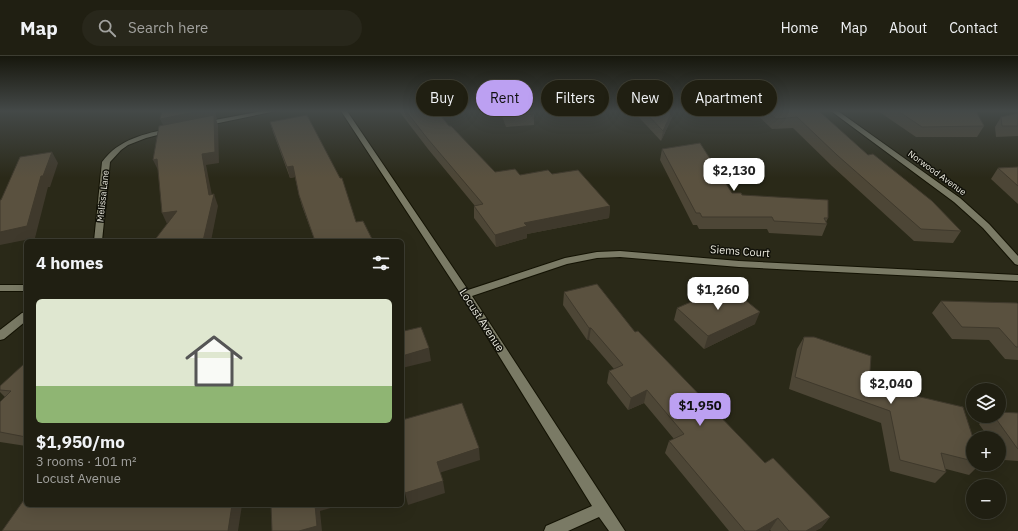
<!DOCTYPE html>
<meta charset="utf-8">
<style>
:root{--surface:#201f12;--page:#28271b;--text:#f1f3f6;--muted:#a2a29f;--line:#3d3d32;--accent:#bca0f2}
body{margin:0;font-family:"IBM Plex Sans",sans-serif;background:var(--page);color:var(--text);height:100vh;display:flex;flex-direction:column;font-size:15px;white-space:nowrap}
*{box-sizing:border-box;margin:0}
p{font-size:13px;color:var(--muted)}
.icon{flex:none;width:22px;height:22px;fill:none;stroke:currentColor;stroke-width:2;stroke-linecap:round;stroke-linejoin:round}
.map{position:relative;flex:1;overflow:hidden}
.panel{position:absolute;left:24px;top:183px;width:380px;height:268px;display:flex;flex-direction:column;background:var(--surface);border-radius:6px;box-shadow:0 4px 16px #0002,0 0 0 1px var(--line)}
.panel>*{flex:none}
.hud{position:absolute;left:416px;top:24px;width:380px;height:36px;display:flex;gap:8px}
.controls{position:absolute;left:966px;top:327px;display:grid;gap:8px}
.controls a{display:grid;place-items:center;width:40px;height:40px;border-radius:50%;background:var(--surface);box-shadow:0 4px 16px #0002,0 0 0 1px var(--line);font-size:20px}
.price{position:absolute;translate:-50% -34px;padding:0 9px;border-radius:8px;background:#fff;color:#222;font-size:13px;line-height:26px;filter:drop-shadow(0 1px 2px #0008)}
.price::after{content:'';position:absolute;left:50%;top:24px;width:12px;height:9px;margin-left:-6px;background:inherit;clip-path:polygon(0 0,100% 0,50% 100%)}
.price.current{background:var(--accent);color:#111}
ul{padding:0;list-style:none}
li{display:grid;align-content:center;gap:8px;height:212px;padding:0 12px}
li span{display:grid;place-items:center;height:124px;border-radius:6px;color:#555}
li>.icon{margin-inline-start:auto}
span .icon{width:72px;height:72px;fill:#fffc;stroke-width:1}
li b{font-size:17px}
h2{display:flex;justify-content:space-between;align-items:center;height:48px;padding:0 12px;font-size:17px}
.tag{padding:0 14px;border-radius:18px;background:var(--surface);box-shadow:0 4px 16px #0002,0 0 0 1px var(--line);font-size:14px;line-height:36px}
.tag.current{background:var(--accent);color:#111}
header{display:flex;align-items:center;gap:24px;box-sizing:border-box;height:56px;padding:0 20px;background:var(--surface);border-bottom:1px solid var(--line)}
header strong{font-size:19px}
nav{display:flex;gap:22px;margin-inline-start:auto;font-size:14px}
.search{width:280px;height:36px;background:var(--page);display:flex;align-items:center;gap:10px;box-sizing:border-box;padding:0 14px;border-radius:22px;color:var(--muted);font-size:15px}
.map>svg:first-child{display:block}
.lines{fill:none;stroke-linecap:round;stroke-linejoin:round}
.minor-casing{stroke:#131203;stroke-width:2}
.minor{fill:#7a7a65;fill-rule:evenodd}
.wall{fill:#4d4636}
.shaded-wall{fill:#3f392c}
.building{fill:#5a513f;stroke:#3f392c}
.labels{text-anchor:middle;stroke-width:3;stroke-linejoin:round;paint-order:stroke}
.far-street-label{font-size:9px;fill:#ecebe0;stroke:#12120a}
.street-label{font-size:11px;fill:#ecebe0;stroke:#12120a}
</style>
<header>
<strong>Map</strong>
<div class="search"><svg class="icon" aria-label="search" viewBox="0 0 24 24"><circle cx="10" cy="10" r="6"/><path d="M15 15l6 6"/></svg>Search here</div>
<nav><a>Home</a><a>Map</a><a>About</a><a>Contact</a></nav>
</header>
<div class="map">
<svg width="1018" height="475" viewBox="0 0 1018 475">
<rect width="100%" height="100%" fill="#2a2918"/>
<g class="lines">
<defs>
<g id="minor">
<path d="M 262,55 L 276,55 L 204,70 L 201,68 L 204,66 Z"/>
<path d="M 341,55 L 347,55 L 468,234 L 565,202 L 597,196 L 620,195 L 739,205 L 1018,219 L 1018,225 L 739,211 L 620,201 L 597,202 L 567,208 L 472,240 L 625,475 L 609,475 L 599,461 L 568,475 L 544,475 L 546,470 L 592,450 L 462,240 Z"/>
<path d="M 831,55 L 838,55 L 960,142 L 989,168 L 1018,200 L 1018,209 L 1015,208 L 983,172 L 954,146 Z"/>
<path d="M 171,72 L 174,74 L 173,75 L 146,82 L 128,89 L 121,94 L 110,106 L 102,185 L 94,185 L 102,106 C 119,83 144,78 171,72 Z"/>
<rect x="0" y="229" width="26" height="6"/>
<path d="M 26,256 L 26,265 L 4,283 L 0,284 L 0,274 L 22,257 Z"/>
</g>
</defs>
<!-- minor casing -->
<use href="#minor" class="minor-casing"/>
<!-- minor -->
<use href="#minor" class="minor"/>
</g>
<!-- wall -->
<g class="wall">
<path d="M 399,55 L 437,55 L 449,70 L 495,116 L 520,119 L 552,118 L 610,150 L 609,162 L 527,178 L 527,182 L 496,191 L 474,162 L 474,150 L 475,150 L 428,93 Z"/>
<path d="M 500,55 L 533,55 L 534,58 L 534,69 L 506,71 Z"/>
<path d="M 633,55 L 675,55 L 661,85 Z"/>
<path d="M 753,55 L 819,55 L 868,99 L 961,175 L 953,187 L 914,185 L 832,110 L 793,72 L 772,73 Z"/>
<path d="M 878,55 L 976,55 L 984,70 L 977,81 L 916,81 Z"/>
<path d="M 1018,57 L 1018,80 L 996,81 L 995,71 L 1001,61 Z"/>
<path d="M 270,66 L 356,166 L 373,185 L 315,185 L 302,150 L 299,139 L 295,121 L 290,122 L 273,76 Z"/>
<path d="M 662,93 L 732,137 L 828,162 L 826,166 L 827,168 L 822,180 L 769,177 L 767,173 L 699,173 L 697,169 L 693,169 L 660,104 Z"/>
<path d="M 1018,111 L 1018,148 L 991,123 L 998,112 Z"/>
<path d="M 564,236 L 635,276 L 765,407 L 830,461 L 821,472 L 815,475 L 771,475 L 770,474 L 768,475 L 729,475 L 665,397 L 669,385 L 674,383 L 644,347 L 628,354 L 607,327 L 609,315 L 614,313 L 589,284 L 587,284 L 563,249 Z"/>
<path d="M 941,245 L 1018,248 L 1018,304 L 1005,303 L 989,284 L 952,283 L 932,257 Z"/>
<path d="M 677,252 L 755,268 L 704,293 L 674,264 Z"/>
<path d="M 804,281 L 869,329 L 973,382 L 973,408 L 980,408 L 969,419 L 946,413 L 946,416 L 935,427 L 890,415 L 881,367 L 789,333 L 797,293 Z"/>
<path d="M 26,309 L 26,390 L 0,386 L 0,346 L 5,341 L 0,336 L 0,330 Z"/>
<path d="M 1018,357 L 1018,405 L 1004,404 L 999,397 L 999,382 L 989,382 L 979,368 L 987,360 L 999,360 Z"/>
</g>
<!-- shaded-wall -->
<g class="shaded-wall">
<path d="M 200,55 L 215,55 L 217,63 L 216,63 L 218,69 L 219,107 L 206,109 L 213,144 L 214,138 L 218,150 L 211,185 L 203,185 L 209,139 L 202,98 L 165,73 L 160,63 Z"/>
<path d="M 672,55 L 675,55 L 661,85 L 663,75 Z"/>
<path d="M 52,96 L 58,107 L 50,131 L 48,131 L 35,182 L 0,189 L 0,176 L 41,120 Z"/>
<path d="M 157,103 L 162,114 L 158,114 L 153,104 Z"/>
<path d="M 293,110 L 296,121 L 290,122 L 287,111 Z"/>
<path d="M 610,150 L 609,162 L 527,178 L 527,182 L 496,191 L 495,179 L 524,167 Z"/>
<path d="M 177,155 L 167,168 L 162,157 Z"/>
<path d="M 760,256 L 755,268 L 704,293 L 708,280 Z"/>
<path d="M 589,272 L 591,272 L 589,284 L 587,284 Z"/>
<path d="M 429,292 L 431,305 L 402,312 L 402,300 Z"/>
<path d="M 647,334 L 644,347 L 628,354 L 631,342 Z"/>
<path d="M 479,392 L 480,404 L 439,417 L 437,406 Z"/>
<path d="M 443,425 L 445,437 L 408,449 L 405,437 Z"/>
<path d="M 232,449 L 242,449 L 238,475 L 228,475 Z"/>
<path d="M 315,449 L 341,449 L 320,455 L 322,475 L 299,475 Z"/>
<path d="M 830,461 L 821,472 L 815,475 L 806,475 Z"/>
<path d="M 778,462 L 770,474 L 768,475 L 756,475 Z"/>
</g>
<!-- building -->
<g class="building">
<path d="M 162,55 L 200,55 L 160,63 Z"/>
<path d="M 406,55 L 437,55 L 449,70 L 451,70 L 495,116 L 515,113 L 520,119 L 548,114 L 552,118 L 578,114 L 610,150 L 524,167 L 527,170 L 495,179 L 474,150 L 483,148 L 427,82 Z"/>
<path d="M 504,55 L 533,55 L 534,58 L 506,60 Z"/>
<path d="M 644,55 L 672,55 L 663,75 Z"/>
<path d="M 767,55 L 819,55 L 868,99 L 873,98 L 932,145 L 961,175 L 921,173 L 837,99 L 797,61 L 776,63 Z"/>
<path d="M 898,55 L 976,55 L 984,70 L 922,71 Z"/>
<path d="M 1018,57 L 1018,70 L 1002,70 L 1001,61 Z"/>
<path d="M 214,59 L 215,96 L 202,98 L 209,139 L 214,138 L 203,185 L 154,185 L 177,155 L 162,157 L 157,103 L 153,104 L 159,70 Z"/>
<path d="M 307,59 L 340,122 L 342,122 L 356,166 L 363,165 L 373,185 L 315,185 L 299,139 L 293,110 L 287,111 L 270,66 Z"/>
<path d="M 700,87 L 732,137 L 741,137 L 742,139 L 828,144 L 828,162 L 824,162 L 827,168 L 774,165 L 772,161 L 702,161 L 700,157 L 696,157 L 662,93 Z"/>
<path d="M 52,96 L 43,120 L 41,120 L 27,170 L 0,176 L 0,144 L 1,144 L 20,101 Z"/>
<path d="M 1018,111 L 1018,130 L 998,112 Z"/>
<path d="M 597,228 L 635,276 L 638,275 L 765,407 L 773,402 L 830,461 L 806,475 L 789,475 L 778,462 L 756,475 L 745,475 L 669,385 L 684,378 L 647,334 L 631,342 L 609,315 L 623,309 L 591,272 L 589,272 L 564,236 Z"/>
<path d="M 728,230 L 760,256 L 708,280 L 677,252 Z"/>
<path d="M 941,245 L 1017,247 L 1018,248 L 1018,291 L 1016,291 L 999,272 L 962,271 Z"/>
<path d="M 402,270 L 404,275 L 421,271 L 429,292 L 402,300 Z"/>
<path d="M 804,281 L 814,281 L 871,300 L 869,329 L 963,351 L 973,382 L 973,405 L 941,397 L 946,416 L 900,404 L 890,355 L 795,321 Z"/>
<path d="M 24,308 L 26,309 L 26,381 L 0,376 L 0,346 L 11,335 L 0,334 L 0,330 Z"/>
<path d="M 462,347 L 479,392 L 437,406 L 443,425 L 405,437 L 402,423 L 402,364 Z"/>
<path d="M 999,356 L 1018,357 L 1018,393 L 1017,392 L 994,360 L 999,360 Z"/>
<path d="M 26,441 L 26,449 L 232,449 L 228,475 L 2,475 Z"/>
<path d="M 271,449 L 315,449 L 317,470 L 299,475 L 272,475 Z"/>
</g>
<!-- sky -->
<linearGradient id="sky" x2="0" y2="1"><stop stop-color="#17170d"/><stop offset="0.45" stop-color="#444948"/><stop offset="1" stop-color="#444948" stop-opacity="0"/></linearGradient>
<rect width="1018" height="122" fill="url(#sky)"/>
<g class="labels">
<!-- far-street labels -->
<g class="far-street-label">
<text transform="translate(937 117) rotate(36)" y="3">Norwood Avenue</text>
<text transform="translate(103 140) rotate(-84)" y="3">Melissa Lane</text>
</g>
<!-- street labels -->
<g class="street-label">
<text transform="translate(740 195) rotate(4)" y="4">Siems Court</text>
<text transform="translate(482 264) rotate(57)" y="4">Locust Avenue</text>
</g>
</g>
</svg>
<div class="controls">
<a><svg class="icon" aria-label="layers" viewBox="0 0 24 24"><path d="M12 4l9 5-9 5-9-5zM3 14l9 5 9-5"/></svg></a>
<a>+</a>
<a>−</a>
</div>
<b class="price" style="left:734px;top:136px">$2,130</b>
<b class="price" style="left:718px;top:255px">$1,260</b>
<b class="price" style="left:891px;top:349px">$2,040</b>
<b class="price current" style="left:700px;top:371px">$1,950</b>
<div class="hud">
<a class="tag">Buy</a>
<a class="tag current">Rent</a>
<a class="tag">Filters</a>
<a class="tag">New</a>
<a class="tag">Apartment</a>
</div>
<section class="panel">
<h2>4 homes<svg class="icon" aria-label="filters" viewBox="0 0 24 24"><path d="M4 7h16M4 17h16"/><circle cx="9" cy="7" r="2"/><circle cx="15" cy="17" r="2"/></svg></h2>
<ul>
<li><span style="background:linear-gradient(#dfe7d0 70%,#8fb573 0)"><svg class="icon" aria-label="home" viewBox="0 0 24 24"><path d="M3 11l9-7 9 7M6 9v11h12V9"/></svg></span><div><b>$1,950/mo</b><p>3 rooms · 101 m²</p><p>Locust Avenue</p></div></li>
</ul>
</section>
</div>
